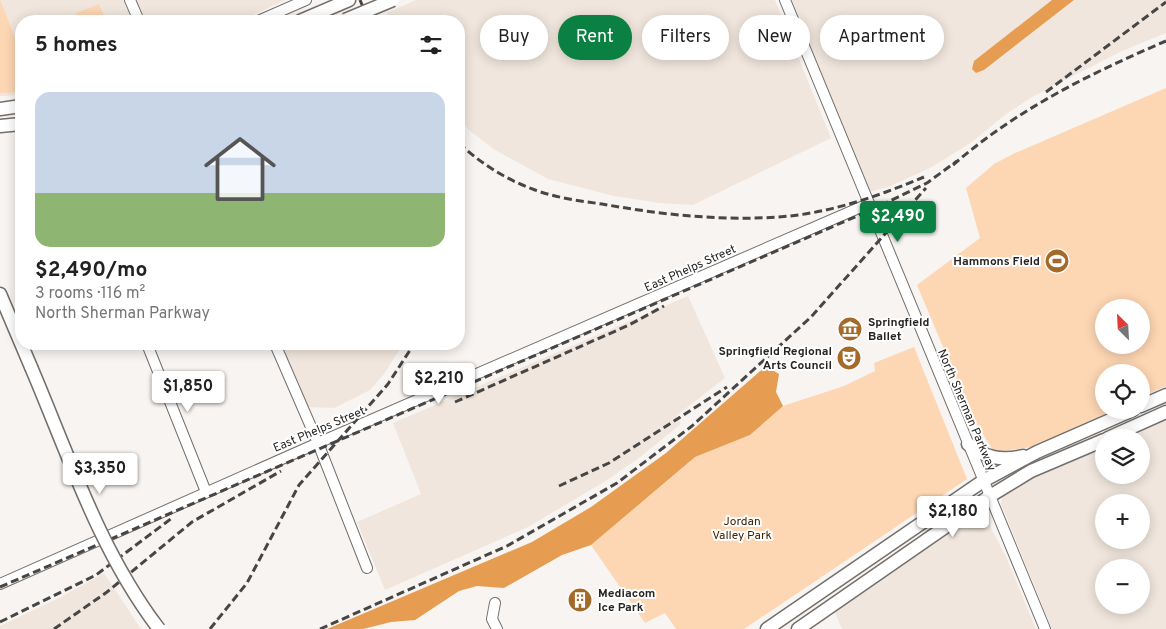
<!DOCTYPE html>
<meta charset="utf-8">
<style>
:root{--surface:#fff;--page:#f2f2f2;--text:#222;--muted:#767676;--accent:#0b8043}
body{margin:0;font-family:Overpass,sans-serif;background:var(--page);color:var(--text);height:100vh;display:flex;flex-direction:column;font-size:19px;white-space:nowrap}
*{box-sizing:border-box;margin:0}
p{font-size:16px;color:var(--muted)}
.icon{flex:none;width:28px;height:28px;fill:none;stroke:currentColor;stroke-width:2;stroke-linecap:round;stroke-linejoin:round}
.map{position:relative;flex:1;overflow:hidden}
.side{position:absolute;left:15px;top:15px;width:450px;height:335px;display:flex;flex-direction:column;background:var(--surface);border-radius:20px;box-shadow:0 2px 12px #0003}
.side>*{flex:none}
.banner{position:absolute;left:480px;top:15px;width:475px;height:45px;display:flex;gap:10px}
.needle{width:32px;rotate:336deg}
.buttons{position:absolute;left:1095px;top:299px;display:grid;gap:10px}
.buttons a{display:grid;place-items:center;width:55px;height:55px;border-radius:50%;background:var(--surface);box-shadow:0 2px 12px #0003;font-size:25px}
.price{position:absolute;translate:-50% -42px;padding:0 11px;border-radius:5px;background:#fff;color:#222;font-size:16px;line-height:32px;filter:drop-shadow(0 1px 2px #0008)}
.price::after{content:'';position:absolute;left:50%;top:30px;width:15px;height:11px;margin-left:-8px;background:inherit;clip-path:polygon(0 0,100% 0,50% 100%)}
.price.active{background:var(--accent);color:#fff}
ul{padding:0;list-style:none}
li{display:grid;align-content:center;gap:10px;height:265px;padding:0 20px}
li span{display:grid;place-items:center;height:155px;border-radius:15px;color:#555}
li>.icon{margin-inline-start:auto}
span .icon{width:90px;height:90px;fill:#fffc;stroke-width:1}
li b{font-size:21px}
h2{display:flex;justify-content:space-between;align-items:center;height:60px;padding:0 20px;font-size:21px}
.pill{padding:0 18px;border-radius:22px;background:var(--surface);box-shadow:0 2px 12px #0003;font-size:18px;line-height:45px}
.pill.active{background:var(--accent);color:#fff}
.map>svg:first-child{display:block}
.built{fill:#f0e6dd;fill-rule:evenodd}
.green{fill:#fdd6b3;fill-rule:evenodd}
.forest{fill:#e69d51}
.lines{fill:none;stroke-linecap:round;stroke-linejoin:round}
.minor-casing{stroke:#726f6c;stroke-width:12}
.major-casing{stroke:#726f6c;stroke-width:15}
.minor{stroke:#fff;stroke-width:10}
.major{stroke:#fff;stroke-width:12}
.rail{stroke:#474644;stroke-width:3;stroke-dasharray:8 4;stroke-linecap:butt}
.major-bridge-casing{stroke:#726f6c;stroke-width:15;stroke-linecap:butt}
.major-bridge{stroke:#fff;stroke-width:12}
.labels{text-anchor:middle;stroke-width:4;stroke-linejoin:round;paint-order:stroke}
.poi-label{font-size:12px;font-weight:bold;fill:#262523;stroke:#fff;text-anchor:end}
.street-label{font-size:12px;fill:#262523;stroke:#fff}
.park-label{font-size:12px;fill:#412402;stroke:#fff}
</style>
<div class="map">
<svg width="1166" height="629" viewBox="0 0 1166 629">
<rect width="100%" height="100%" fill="#f8f4f1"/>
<!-- built -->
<g class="built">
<path d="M 0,0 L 286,0 L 238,21 L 21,21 L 21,95 L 0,96 Z"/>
<path d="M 416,0 L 775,0 L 831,138 L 693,205 L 659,203 L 614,196 L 548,179 L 495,150 L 470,131 L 459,119 L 459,21 L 391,21 L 386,13 Z"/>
<path d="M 792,0 L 1052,0 L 974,61 L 984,70 L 1074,0 L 1166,0 L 1166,33 L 1122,51 L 1032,97 L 1006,114 L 972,142 L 930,168 L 888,187 L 869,192 Z"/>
<path d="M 688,296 L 725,378 L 676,416 L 681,424 L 639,458 L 604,482 L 528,527 L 385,590 L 357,522 L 421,494 L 393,423 Z"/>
<path d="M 281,344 L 403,344 L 384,374 L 370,390 L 334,408 L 308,407 Z"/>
<path d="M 1166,417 L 1166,629 L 1052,629 L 1001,504 L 1003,494 L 1018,483 L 1104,444 L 1104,475 L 1141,475 L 1141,438 L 1119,437 ZM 1104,502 L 1141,502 L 1141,540 L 1104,540 ZM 1104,568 L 1141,568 L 1141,605 L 1104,605 Z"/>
<path d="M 974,514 L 979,514 L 986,518 L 1006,557 L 1036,629 L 842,629 L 834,610 Z"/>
<path d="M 104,573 L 141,629 L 0,629 L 0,626 L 61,597 Z"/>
</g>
<!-- green -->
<g class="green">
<path d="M 0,0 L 21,52 L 21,92 L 0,93 Z"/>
<path d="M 99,4 L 106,21 L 74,21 L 73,19 L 78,17 L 76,13 Z"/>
<path d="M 1166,88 L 1166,386 L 1141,397 L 1141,372 L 1104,372 L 1104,410 L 1114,410 L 1031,447 L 994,452 L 973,418 L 917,285 L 980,238 L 966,188 L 994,164 L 1013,154 ZM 1104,308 L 1141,308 L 1141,345 L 1104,345 Z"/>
<path d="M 914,347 L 967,479 L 744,629 L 676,629 L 665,613 L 645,623 L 591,545 L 695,457 L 750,435 L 783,406 L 844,386 L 875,371 L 874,363 Z"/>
</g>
<!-- forest -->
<g class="forest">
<path d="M 1052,0 L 1074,0 L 984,70 L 976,73 L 972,69 L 974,61 Z"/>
<path d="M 766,366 L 779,374 L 776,392 L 783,406 L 750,435 L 695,457 L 591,545 L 562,555 L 504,588 L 477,586 L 459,591 L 415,620 L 391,622 L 363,629 L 327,629 L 532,542 L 591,507 L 666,453 Z"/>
</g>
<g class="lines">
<defs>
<g id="minor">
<path d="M 130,0 L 139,21"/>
<path d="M 785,0 L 1045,629"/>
<path d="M 258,21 L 306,0"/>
<path d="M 147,344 L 206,492"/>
<path d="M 275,344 L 318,443 L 367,568"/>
<path d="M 0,584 L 318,443 L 868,204"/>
<path d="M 495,603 L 492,619 L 497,629"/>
</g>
<g id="major">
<path d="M 300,21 L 349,0"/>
<path d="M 0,109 L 21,106"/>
<path d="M 0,126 L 21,124"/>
<path d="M 0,294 L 31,367"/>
<path d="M 1141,406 L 1166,395"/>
<path d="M 1108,438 L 1166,412"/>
<path d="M 968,444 C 985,458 1001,461 1023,456"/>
<path d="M 767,629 L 983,481 L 1037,452 L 1133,410"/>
<path d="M 798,629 L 990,496 L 1031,471 L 1104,440"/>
</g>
</defs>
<!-- minor casing -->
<use href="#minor" class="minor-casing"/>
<!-- major casing -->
<use href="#major" class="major-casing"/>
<!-- minor -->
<use href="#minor" class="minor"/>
<!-- major -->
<use href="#major" class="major"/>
<!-- rail -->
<g class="rail">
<path d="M 360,0 L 369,21"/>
<path d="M 1046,92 L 1166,2"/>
<path d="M 459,143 C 481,164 507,180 535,190 C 557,198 580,201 602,204 C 663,215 728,222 790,216 C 836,211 881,195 924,177"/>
<path d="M 953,165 C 1016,110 1089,74 1166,41"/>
<path d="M 455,402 L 629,325 L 664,306"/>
<path d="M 559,486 L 609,463 L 727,387"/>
<path d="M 0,587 L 871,210 L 927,183 L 957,161"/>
<path d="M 0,622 L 96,575 L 172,518"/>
<path d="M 54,629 L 107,592 L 192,522 L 281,471"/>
<path d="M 210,629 L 247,583 L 299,485 L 388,384 L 414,344"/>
<path d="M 320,629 L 507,546 L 617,483 L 692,426 L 811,317 L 926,188"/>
</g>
<defs>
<g id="major-bridge">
<path d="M 345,20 L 393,0"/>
<path d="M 31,367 C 69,456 100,552 159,629"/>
</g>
</defs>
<!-- major-bridge casing -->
<use href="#major-bridge" class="major-bridge-casing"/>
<!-- major-bridge -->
<use href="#major-bridge" class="major-bridge"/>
</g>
<!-- icons -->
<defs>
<symbol id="stadium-disc" viewBox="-11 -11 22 22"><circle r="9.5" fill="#a46a29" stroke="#fff"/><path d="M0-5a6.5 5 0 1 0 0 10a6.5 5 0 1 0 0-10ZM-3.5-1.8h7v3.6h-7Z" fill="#fff"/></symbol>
<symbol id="museum-disc" viewBox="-11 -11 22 22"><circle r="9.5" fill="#a46a29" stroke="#fff"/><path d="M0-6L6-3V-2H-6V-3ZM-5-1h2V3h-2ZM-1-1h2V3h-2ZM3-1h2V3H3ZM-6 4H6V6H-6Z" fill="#fff"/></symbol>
<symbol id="theatre-disc" viewBox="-11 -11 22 22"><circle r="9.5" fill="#a46a29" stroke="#fff"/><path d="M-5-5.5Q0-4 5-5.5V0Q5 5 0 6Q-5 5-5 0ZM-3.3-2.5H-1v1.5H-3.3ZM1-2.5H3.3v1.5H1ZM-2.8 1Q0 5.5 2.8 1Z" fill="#fff"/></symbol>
<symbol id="building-disc" viewBox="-11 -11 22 22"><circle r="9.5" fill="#a46a29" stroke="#fff"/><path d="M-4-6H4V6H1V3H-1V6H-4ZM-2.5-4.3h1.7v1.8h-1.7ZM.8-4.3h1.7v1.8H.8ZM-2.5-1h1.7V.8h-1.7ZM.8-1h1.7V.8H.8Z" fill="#fff"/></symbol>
</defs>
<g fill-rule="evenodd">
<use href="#stadium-disc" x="1043" y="247" width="28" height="28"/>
<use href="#museum-disc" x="836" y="315" width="28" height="28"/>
<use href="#theatre-disc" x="835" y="344" width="28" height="28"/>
<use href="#building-disc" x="566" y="586" width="28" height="28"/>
</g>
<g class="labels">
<!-- poi labels -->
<g class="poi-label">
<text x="1040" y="265">Hammons Field</text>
<text x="868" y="326" text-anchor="start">Springfield<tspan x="868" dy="14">Ballet</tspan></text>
<text x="832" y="355">Springfield Regional<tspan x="832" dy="14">Arts Council</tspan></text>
<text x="598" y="597" text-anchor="start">Mediacom<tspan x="598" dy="14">Ice Park</tspan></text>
</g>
<!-- street labels -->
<g class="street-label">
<text transform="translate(690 268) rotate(-24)" y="4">East Phelps Street</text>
<text transform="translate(967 410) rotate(67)" y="4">North Sherman Parkway</text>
<text transform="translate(319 429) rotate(-23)" y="4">East Phelps Street</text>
</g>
<!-- park labels -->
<g class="park-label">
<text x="742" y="525">Jordan<tspan x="742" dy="14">Valley Park</tspan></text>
</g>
</g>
</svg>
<div class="buttons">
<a><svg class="needle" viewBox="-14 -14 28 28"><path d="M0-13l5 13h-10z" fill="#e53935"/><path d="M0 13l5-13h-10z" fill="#767676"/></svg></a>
<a><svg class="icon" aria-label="locate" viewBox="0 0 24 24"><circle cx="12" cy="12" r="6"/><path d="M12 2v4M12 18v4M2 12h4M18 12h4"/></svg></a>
<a><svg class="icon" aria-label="layers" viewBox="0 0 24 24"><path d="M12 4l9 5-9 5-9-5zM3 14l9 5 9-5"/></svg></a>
<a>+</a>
<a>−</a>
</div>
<b class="price active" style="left:898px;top:243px">$2,490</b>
<b class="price" style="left:439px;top:405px">$2,210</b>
<b class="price" style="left:188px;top:413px">$1,850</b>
<b class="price" style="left:100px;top:495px">$3,350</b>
<b class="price" style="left:953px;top:538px">$2,180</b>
<div class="banner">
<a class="pill">Buy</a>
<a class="pill active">Rent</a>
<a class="pill">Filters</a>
<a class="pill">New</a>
<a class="pill">Apartment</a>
</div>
<section class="side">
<h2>5 homes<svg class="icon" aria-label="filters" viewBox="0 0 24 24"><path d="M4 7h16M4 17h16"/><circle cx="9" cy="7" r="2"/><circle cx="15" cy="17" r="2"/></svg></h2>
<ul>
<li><span style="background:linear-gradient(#c9d6e8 65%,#8fb573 0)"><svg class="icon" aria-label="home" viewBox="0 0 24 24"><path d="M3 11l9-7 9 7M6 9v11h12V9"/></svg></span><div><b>$2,490/mo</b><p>3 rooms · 116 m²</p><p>North Sherman Parkway</p></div></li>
</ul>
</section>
</div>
